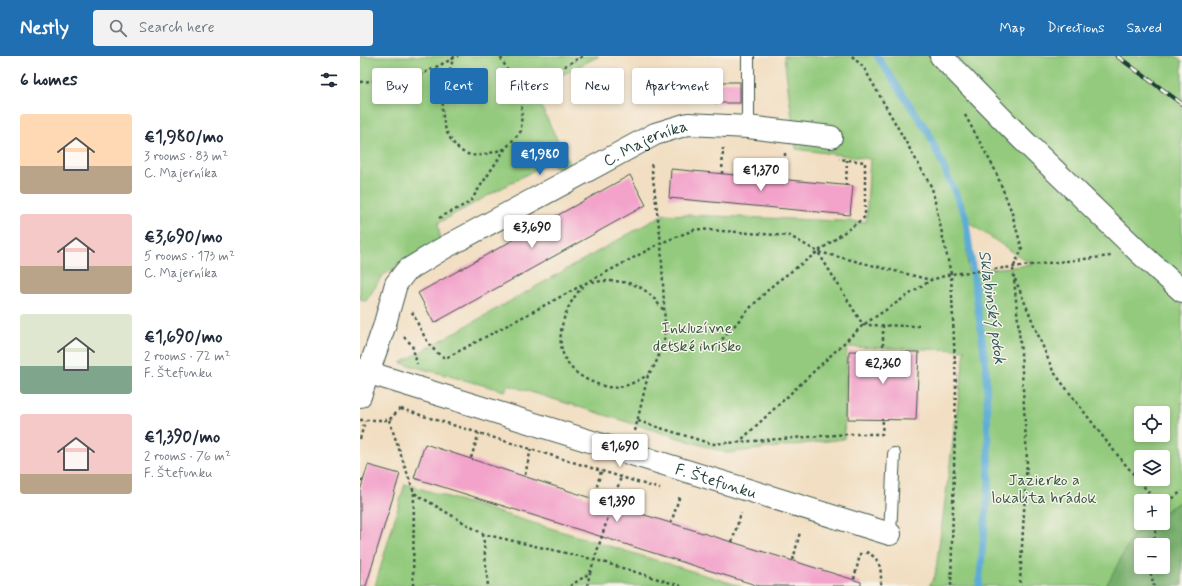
<!DOCTYPE html>
<meta charset="utf-8">
<style>
:root{--surface:#fff;--page:#f2f2f3;--text:#1f2937;--muted:#747a83;--accent:#1f6fb2}
body{margin:0;font-family:Mynerve,sans-serif;background:var(--page);color:var(--text);height:100vh;display:flex;flex-direction:column;font-size:15px;white-space:nowrap}
*{box-sizing:border-box;margin:0}
p{font-size:13px;color:var(--muted)}
.icon{flex:none;width:22px;height:22px;fill:none;stroke:currentColor;stroke-width:2;stroke-linecap:round;stroke-linejoin:round}
.map{position:relative;flex:1;overflow:hidden}
.side{display:flex;flex-direction:column;background:var(--surface);width:360px}
.side>*{flex:none}
.top-card{position:absolute;left:12px;top:12px;width:380px;height:36px;display:flex;gap:8px}
.controls{position:absolute;left:774px;top:350px;display:grid;gap:8px}
.controls a{display:grid;place-items:center;width:36px;height:36px;border-radius:4px;background:var(--surface);box-shadow:0 2px 6px #0003;font-size:20px}
.price{position:absolute;translate:-50% -34px;padding:0 9px;border-radius:4px;background:#fff;color:#222;font-size:13px;line-height:26px;filter:drop-shadow(0 1px 2px #0008)}
.price::after{content:'';position:absolute;left:50%;top:24px;width:12px;height:9px;margin-left:-6px;background:inherit;clip-path:polygon(0 0,100% 0,50% 100%)}
.price.on{background:var(--accent);color:#fff}
ul{padding:0;list-style:none}
li{display:flex;align-items:center;gap:12px;height:100px;padding:0 20px}
li span{display:grid;place-items:center;flex:none;width:112px;height:80px;border-radius:4px;color:#555}
li>.icon{margin-inline-start:auto}
span .icon{width:48px;height:48px;fill:#fffc;stroke-width:1}
li b{font-size:17px}
h2{display:flex;justify-content:space-between;align-items:center;height:48px;padding:0 20px;font-size:17px}
.tag{padding:0 14px;border-radius:4px;background:var(--surface);box-shadow:0 2px 6px #0003;font-size:14px;line-height:36px}
.tag.on{background:var(--accent);color:#fff}
header{display:flex;align-items:center;gap:24px;box-sizing:border-box;height:56px;padding:0 20px;background:var(--accent);color:#fff}
header strong{font-size:19px}
nav{display:flex;gap:22px;margin-inline-start:auto;font-size:14px}
.search{width:280px;height:36px;background:var(--page);display:flex;align-items:center;gap:10px;box-sizing:border-box;padding:0 14px;border-radius:4px;color:var(--muted);font-size:15px}
main{display:flex;flex:1;min-height:0}
.map>svg:first-child{display:block}
.green{fill:#93ca7d;stroke:#598458;fill-rule:evenodd}
.forest{fill:#76ae6c;stroke:#4a7650;fill-rule:evenodd}
.lines{fill:none;stroke-linecap:round;stroke-linejoin:round}
.stream{stroke:#5cacd7;stroke-width:7}
.building{fill:#f3a2ca}
.service-casing{stroke:#3f5549;stroke-width:14}
.minor-casing{stroke:#3f5549;stroke-width:24}
.path{stroke:#3f5549;stroke-width:2.5;stroke-dasharray:3 3;stroke-linecap:butt}
.service{stroke:#fff;stroke-width:12}
.minor{stroke:#fff;stroke-width:22}
.rail-casing{stroke:#1f3d34;stroke-width:4.5}
.rail{stroke:#f7f3e8;stroke-width:3;stroke-dasharray:9;stroke-linecap:butt}
.labels{text-anchor:middle;stroke-width:3;stroke-linejoin:round;paint-order:stroke}
.street-label{font-size:16px;fill:#1f3d34;stroke:#f7f3e8}
.park-label{font-size:16px;fill:#365943;stroke:#f7f3e8}
.water-label{font-size:17px;font-style:italic;fill:#2e595d;stroke:#f7f3e8}
</style>
<header>
<strong>Nestly</strong>
<div class="search"><svg class="icon" aria-label="search" viewBox="0 0 24 24"><circle cx="10" cy="10" r="6"/><path d="M15 15l6 6"/></svg>Search here</div>
<nav><a>Map</a><a>Directions</a><a>Saved</a></nav>
</header>
<main>
<section class="side">
<h2>6 homes<svg class="icon" aria-label="filters" viewBox="0 0 24 24"><path d="M4 7h16M4 17h16"/><circle cx="9" cy="7" r="2"/><circle cx="15" cy="17" r="2"/></svg></h2>
<ul>
<li><span style="background:linear-gradient(#ffd9b3 65%,#b9a48a 0)"><svg class="icon" aria-label="home" viewBox="0 0 24 24"><path d="M3 11l9-7 9 7M6 9v11h12V9"/></svg></span><div><b>€1,980/mo</b><p>3 rooms · 83 m²</p><p>C. Majerníka</p></div></li>
<li><span style="background:linear-gradient(#f6c9c9 65%,#b9a48a 0)"><svg class="icon" aria-label="home" viewBox="0 0 24 24"><path d="M3 11l9-7 9 7M6 9v11h12V9"/></svg></span><div><b>€3,690/mo</b><p>5 rooms · 173 m²</p><p>C. Majerníka</p></div></li>
<li><span style="background:linear-gradient(#dfe7d0 65%,#7fa58c 0)"><svg class="icon" aria-label="home" viewBox="0 0 24 24"><path d="M3 11l9-7 9 7M6 9v11h12V9"/></svg></span><div><b>€1,690/mo</b><p>2 rooms · 72 m²</p><p>F. Štefunku</p></div></li>
<li><span style="background:linear-gradient(#f6c9c9 75%,#b9a48a 0)"><svg class="icon" aria-label="home" viewBox="0 0 24 24"><path d="M3 11l9-7 9 7M6 9v11h12V9"/></svg></span><div><b>€1,390/mo</b><p>2 rooms · 76 m²</p><p>F. Štefunku</p></div></li>
</ul>
</section>
<div class="map">
<svg width="822" height="530" viewBox="0 0 822 530">
<rect width="100%" height="100%" fill="#f7f3e8"/>
<filter id="ink" filterUnits="userSpaceOnUse"><feTurbulence type="fractalNoise" baseFrequency=".025" numOctaves="2"/><feDisplacementMap in="SourceGraphic" scale="8" xChannelSelector="R" yChannelSelector="G"/><feConvolveMatrix kernelMatrix="1 2 1 2 8 2 1 2 1" color-interpolation-filters="sRGB"/></filter>
<filter id="wash" filterUnits="userSpaceOnUse"><feTurbulence type="fractalNoise" baseFrequency=".012" numOctaves="4" result="noise"/><feDisplacementMap in="SourceGraphic" scale="16" xChannelSelector="R" yChannelSelector="G"/><feGaussianBlur stdDeviation="0.9" result="paint"/><feColorMatrix in="noise" values="0 0 0 0 0 0 0 0 0 0 0 0 0 0 0 0 0 1.4 0 .05"/><feComposite in="paint" operator="in"/></filter>
<g filter="url(#wash)">
<rect width="100%" height="100%" fill="#f2dfc3"/>
<!-- green -->
<g class="green">
<path d="M 0,0 L 239,0 L 173,34 L 213,116 L 203,121 L 191,105 L 78,167 L 81,188 L 23,219 L 6,245 L 0,243 Z"/>
<path d="M 424,0 L 817,0 L 822,5 L 822,530 L 569,530 L 575,520 L 605,294 L 487,291 L 484,383 L 367,397 L 148,329 L 145,335 L 41,307 L 304,158 L 506,166 L 510,103 L 436,93 ZM 605,164 L 672,209 L 608,215 ZM 781,357 L 803,357 L 803,379 L 781,379 ZM 781,401 L 803,401 L 803,423 L 781,423 ZM 781,445 L 803,445 L 803,467 L 781,467 ZM 781,489 L 803,489 L 803,511 L 781,511 Z"/>
<path d="M 45,428 L 381,530 L 15,530 Z"/>
</g>
<!-- forest -->
<path class="forest" d="M 822,444 L 822,530 L 746,530 L 774,478 L 789,467 L 803,467 L 803,457 ZM 781,489 L 803,489 L 803,511 L 781,511 Z"/>
<g class="lines">
<!-- stream -->
<path class="stream" d="M 517,0 L 568,76 L 605,159 L 626,311 L 629,424 L 619,530"/>
</g>
<g id="blocks">
<!-- building -->
<g class="building">
<rect x="356" y="26" width="24" height="21"/>
<path d="M 311,113 L 493,130 L 490,159 L 309,142 Z"/>
<path d="M 270,119 L 286,149 L 74,267 L 58,237 Z"/>
<path d="M 489,295 L 559,296 L 556,364 L 488,363 Z"/>
<path d="M 65,388 L 246,447 L 501,526 L 501,530 L 399,530 L 54,422 Z"/>
<path d="M 8,409 L 40,418 L 6,530 L 0,530 L 0,435 Z"/>
</g>
</g>
</g>
<g filter="url(#ink)">
<use href="#blocks" fill-opacity="0" stroke="#3f5549" stroke-width="1"/>
<g class="lines">
<defs>
<g id="service">
<path d="M 388,71 L 388,0"/>
<path d="M 530,478 L 534,398"/>
</g>
<g id="minor">
<path d="M 581,0 L 661,82 L 780,197 L 822,235"/>
<path id="s1" d="M 0,314 L 530,478"/>
<path id="s2" d="M 0,340 L 24,271 L 36,228 L 46,215 L 82,193 L 295,78 L 328,68 L 388,71 L 471,81"/>
</g>
</defs>
<!-- service casing -->
<use href="#service" class="service-casing"/>
<!-- minor casing -->
<use href="#minor" class="minor-casing"/>
<!-- path -->
<g class="path">
<path d="M 94,0 C 86,27 74,60 92,85 C 97,92 103,98 112,99 C 121,101 135,95 145,93"/>
<path d="M 492,0 L 504,12 L 572,132 L 591,218 L 596,331 L 591,530"/>
<path d="M 0,26 L 56,21 L 98,0"/>
<path d="M 162,42 L 171,29 L 223,0"/>
<path d="M 605,59 L 635,114 L 651,154 L 662,193 L 653,212 L 661,297 L 667,404 L 660,525 L 662,530"/>
<path d="M 362,118 L 363,92"/>
<path d="M 425,124 L 425,97"/>
<path d="M 486,130 L 487,104"/>
<path d="M 79,162 L 110,146 L 145,93 L 161,75 L 162,42 L 140,0"/>
<path d="M 459,196 L 571,224"/>
<path d="M 655,223 L 693,315 L 750,390 L 796,445"/>
<path d="M 232,226 C 250,224 274,224 288,237 C 295,243 300,250 305,256"/>
<path d="M 223,230 C 197,259 187,306 230,325 C 239,329 250,333 260,331 C 270,329 279,324 288,319"/>
<path d="M 52,256 C 60,271 69,296 86,302 L 301,187 L 336,173 L 430,180 L 458,196 L 503,269 L 559,270"/>
<path d="M 523,269 L 523,295"/>
<path d="M 44,281 L 52,289 L 57,308"/>
<path d="M 358,288 L 390,252 L 414,228 L 505,161 L 505,106 L 479,103"/>
<path d="M 41,353 L 300,433"/>
<path d="M 0,364 L 29,364 L 42,351"/>
<path d="M 29,364 L 54,437 L 123,478 L 236,504 L 321,530"/>
<path d="M 278,365 L 352,388 L 488,378 L 522,378 L 523,364"/>
<path d="M 275,375 L 288,319 L 295,309 L 304,287 L 305,269 L 301,187 L 291,106"/>
<path d="M 0,383 L 5,365"/>
<path d="M 378,387 L 503,269 L 571,224 L 591,218 L 751,200"/>
<path d="M 111,402 L 119,377"/>
<path d="M 165,419 L 171,393"/>
<path d="M 0,424 L 3,425"/>
<path d="M 234,442 L 241,415"/>
<path d="M 803,450 L 822,435"/>
<path d="M 311,467 L 320,439"/>
<path d="M 123,478 L 128,530"/>
<path d="M 372,486 L 381,457"/>
<path d="M 793,489 L 797,467"/>
<path d="M 506,496 C 522,503 521,514 521,530"/>
<path d="M 433,504 L 440,476"/>
<path d="M 789,511 L 794,530"/>
<path d="M 494,523 L 501,495"/>
<path d="M 53,530 L 54,437"/>
<path d="M 210,530 L 230,517 L 261,421"/>
<path d="M 227,530 L 230,517"/>
</g>
<!-- service -->
<use href="#service" class="service"/>
<!-- minor -->
<use href="#minor" class="minor"/>
<defs>
<path id="rail" d="M 757,0 L 822,48"/>
</defs>
<!-- rail casing -->
<use href="#rail" class="rail-casing"/>
<!-- rail -->
<use href="#rail" class="rail"/>
</g>
</g>
<g class="labels">
<!-- street labels -->
<g class="street-label">
<text dy="6" stroke="none"><textPath href="#s2" startOffset="406">C. Majerníka</textPath></text>
<text dy="6" stroke="none"><textPath href="#s1" startOffset="373">F. Štefunku</textPath></text>
</g>
<!-- park labels -->
<g class="park-label">
<text x="337" y="277">Inkluzívne<tspan x="337" dy="18">detské ihrisko</tspan></text>
<text x="684" y="429">Jazierko a<tspan x="684" dy="18">lokalita hrádok</tspan></text>
</g>
<!-- water labels -->
<g class="water-label">
<text transform="translate(633 251) rotate(82)" y="6">Sklabinský potok</text>
</g>
</g>
</svg>
<div class="controls">
<a><svg class="icon" aria-label="locate" viewBox="0 0 24 24"><circle cx="12" cy="12" r="6"/><path d="M12 2v4M12 18v4M2 12h4M18 12h4"/></svg></a>
<a><svg class="icon" aria-label="layers" viewBox="0 0 24 24"><path d="M12 4l9 5-9 5-9-5zM3 14l9 5 9-5"/></svg></a>
<a>+</a>
<a>−</a>
</div>
<b class="price on" style="left:180px;top:120px">€1,980</b>
<b class="price" style="left:401px;top:136px">€1,370</b>
<b class="price" style="left:172px;top:193px">€3,690</b>
<b class="price" style="left:523px;top:329px">€2,360</b>
<b class="price" style="left:260px;top:412px">€1,690</b>
<b class="price" style="left:257px;top:467px">€1,390</b>
<div class="top-card">
<a class="tag">Buy</a>
<a class="tag on">Rent</a>
<a class="tag">Filters</a>
<a class="tag">New</a>
<a class="tag">Apartment</a>
</div>
</div>
</main>
